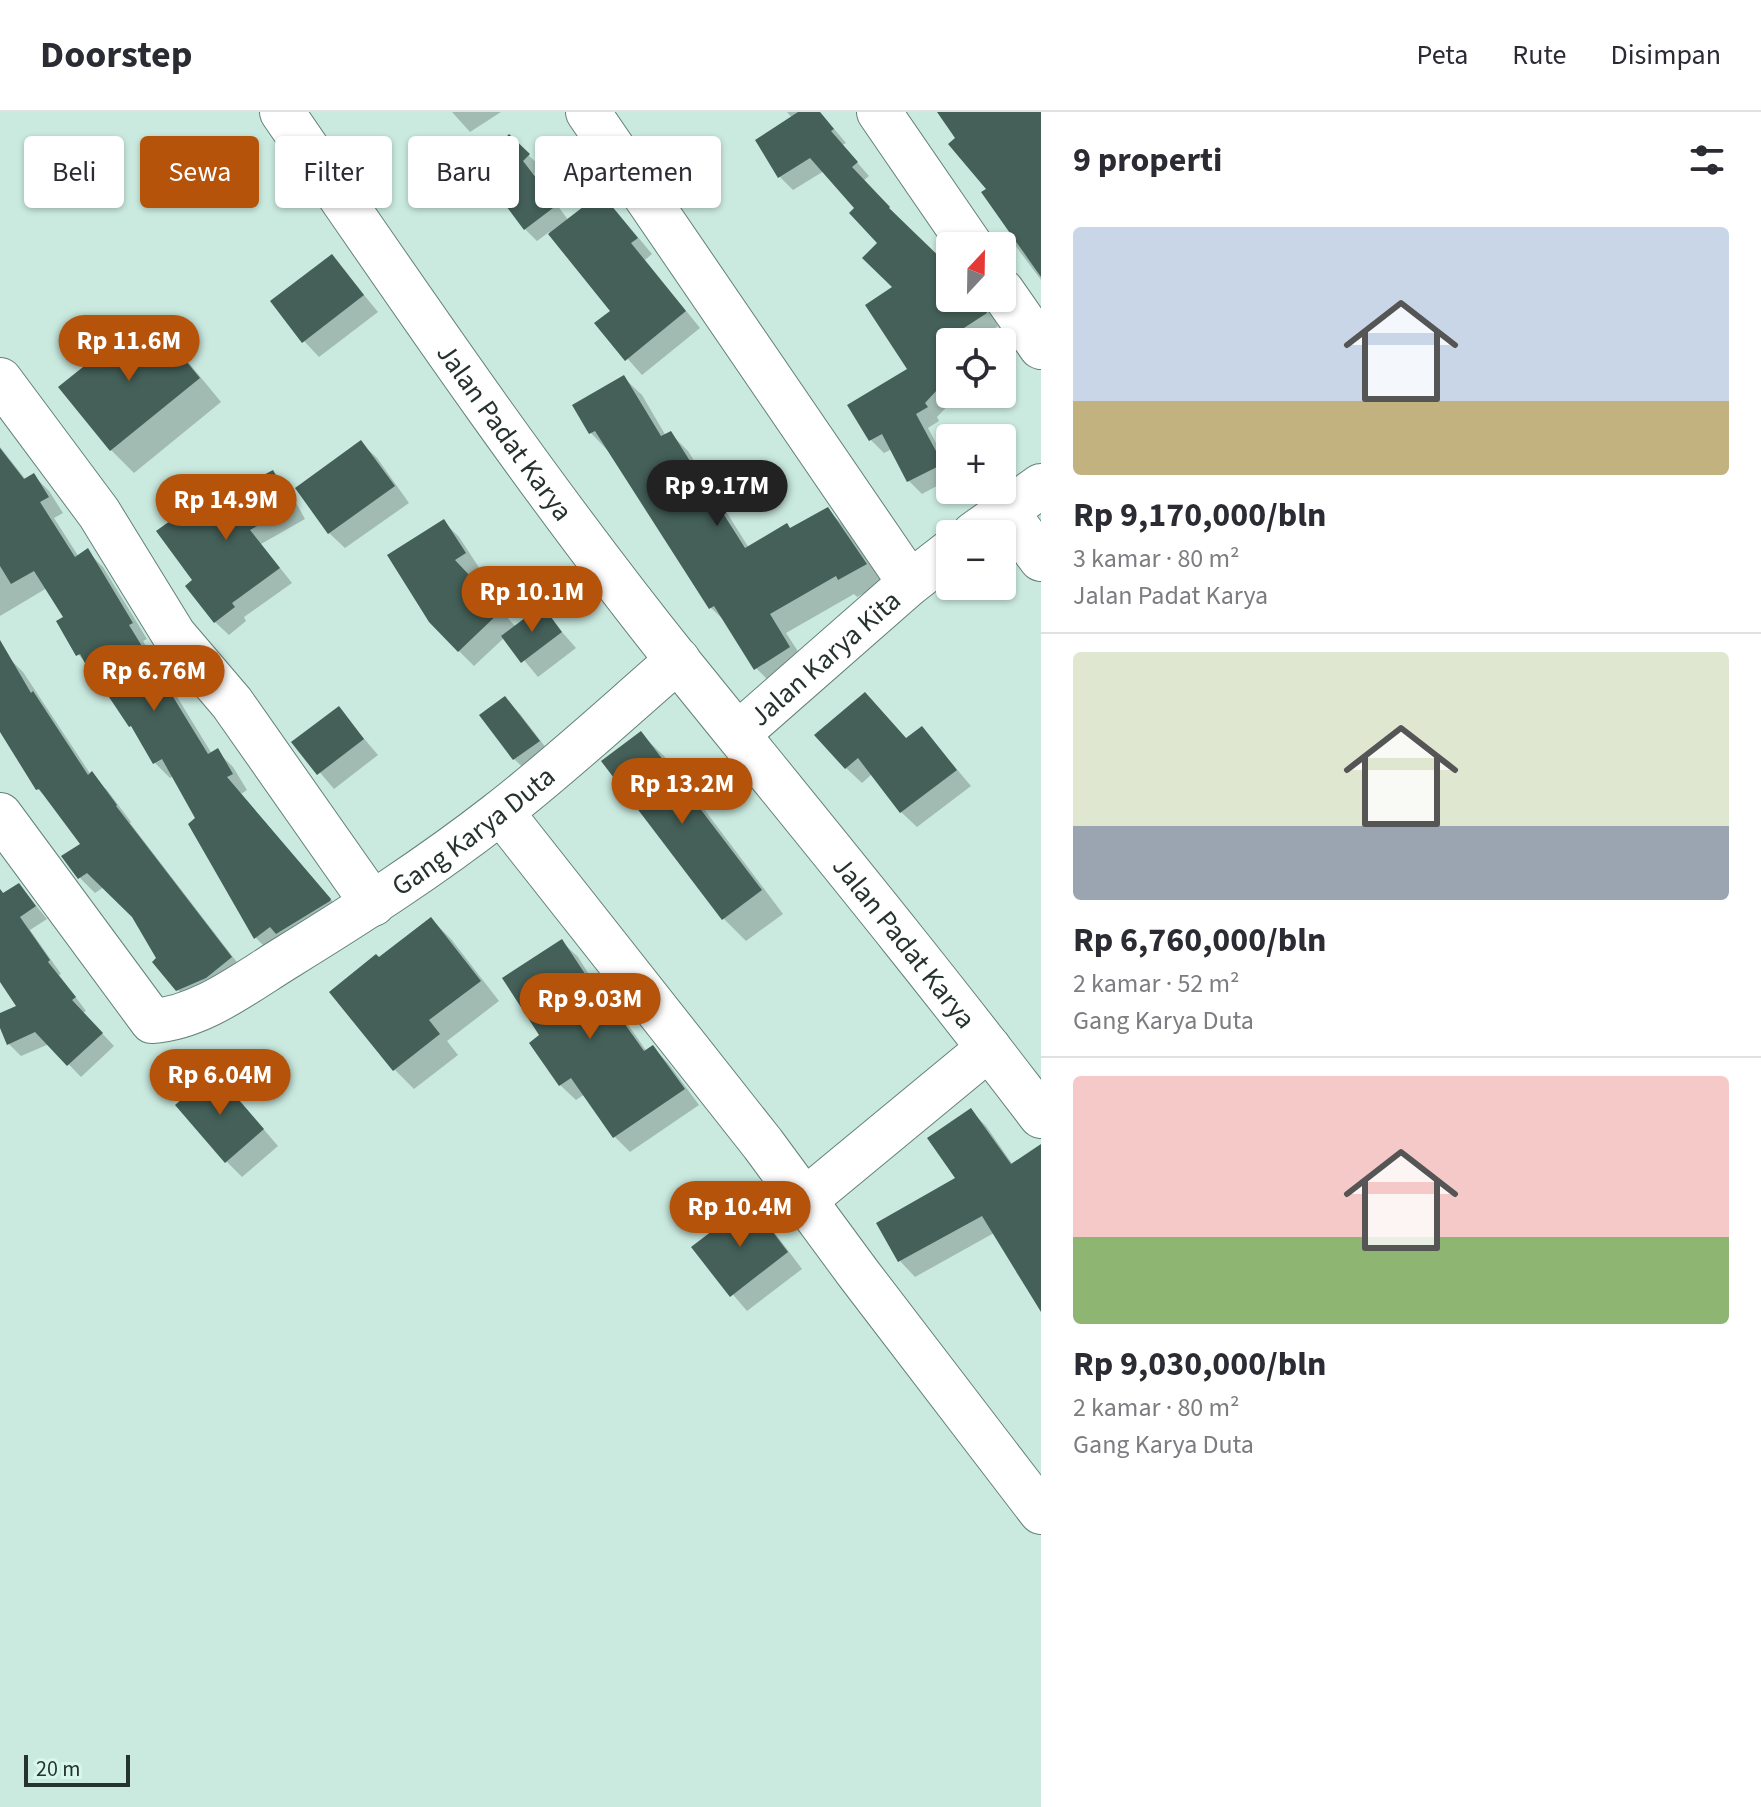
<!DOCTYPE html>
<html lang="id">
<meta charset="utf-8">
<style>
:root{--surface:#fff;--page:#f7f7f7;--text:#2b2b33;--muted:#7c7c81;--line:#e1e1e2;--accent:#b45309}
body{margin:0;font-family:"Source Sans 3",sans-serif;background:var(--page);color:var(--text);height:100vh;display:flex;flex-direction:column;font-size:30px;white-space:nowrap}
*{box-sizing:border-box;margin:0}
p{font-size:26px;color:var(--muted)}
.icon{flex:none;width:44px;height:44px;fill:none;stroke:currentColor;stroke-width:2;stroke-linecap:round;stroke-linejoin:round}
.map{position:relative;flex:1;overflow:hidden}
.drawer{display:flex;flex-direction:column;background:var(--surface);width:720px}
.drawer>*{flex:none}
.guide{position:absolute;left:24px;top:24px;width:760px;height:72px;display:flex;gap:16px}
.needle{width:52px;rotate:22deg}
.tools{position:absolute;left:936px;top:120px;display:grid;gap:16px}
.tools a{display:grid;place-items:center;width:80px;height:80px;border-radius:8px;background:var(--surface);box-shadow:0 2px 6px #0004;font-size:40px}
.scale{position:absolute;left:24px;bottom:20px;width:106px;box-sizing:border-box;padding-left:8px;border:4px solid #25322e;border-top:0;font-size:22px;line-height:28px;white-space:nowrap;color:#25322e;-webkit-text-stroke:6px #d7f7ed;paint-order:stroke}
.price{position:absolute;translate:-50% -68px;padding:0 18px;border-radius:28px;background:var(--accent);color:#fff;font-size:26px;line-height:52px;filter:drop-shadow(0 2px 4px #0008)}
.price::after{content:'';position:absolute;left:50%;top:48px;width:24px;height:18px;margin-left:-12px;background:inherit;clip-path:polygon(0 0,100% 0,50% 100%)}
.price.selected{background:#222;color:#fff}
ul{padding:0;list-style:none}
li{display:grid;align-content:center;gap:16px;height:424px;padding:0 32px}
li+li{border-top:2px solid var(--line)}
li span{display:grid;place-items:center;height:248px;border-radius:8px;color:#555}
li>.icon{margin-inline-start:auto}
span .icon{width:144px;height:144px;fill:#fffc;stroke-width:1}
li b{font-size:34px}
h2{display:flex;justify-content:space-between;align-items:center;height:96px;padding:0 32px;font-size:34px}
.chip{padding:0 28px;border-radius:8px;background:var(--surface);box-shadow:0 2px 6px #0004;font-size:28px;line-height:72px}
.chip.selected{background:var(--accent);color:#fff}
header{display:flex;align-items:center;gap:48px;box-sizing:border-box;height:112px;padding:0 40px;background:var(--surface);border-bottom:2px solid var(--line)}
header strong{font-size:38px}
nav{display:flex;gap:44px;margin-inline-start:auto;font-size:28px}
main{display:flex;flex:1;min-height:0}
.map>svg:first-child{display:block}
.shadow{fill:#0003}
.building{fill:#446058}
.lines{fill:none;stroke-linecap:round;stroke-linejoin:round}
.minor-casing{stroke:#648178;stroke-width:46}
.minor{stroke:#fff;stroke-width:44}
.labels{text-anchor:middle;stroke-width:8;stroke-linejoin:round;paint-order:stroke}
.street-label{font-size:28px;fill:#25322e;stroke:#d7f7ed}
</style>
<header>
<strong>Doorstep</strong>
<nav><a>Peta</a><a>Rute</a><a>Disimpan</a></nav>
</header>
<main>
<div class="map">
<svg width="1041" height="1695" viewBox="0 0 1041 1695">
<rect width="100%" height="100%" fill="#caeae0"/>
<!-- shadow -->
<g class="shadow">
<path d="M 452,0 L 501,0 L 470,20 Z"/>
<path d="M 787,0 L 820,0 L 846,31 L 842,33 L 869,64 L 863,69 L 941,150 L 947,146 L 950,149 L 950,186 L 982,186 L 998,214 L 975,230 L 950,230 L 950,282 L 959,282 L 937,305 L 939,309 L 928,316 L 950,357 L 950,367 L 922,382 L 909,369 L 892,337 L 884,341 L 871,328 L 850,293 L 910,258 L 895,175 L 880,131 L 857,96 L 824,59 L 793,78 L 780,65 L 793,7 Z"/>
<path d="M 939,0 L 1041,2 L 1041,168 L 1012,129 L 1016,126 L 989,77 Z"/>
<path d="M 509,25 L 541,55 L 534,62 L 569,109 L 601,83 L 616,99 L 652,142 L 645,148 L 700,216 L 642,263 L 597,212 L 613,199 L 549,120 L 537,129 L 525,117 L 512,82 Z"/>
<path d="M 332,144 L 378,200 L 319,245 L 304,229 Z"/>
<path d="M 148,205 L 170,228 L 221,290 L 134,361 L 111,338 L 61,275 Z"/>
<path d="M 624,266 L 642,283 L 666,324 L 670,321 L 688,339 L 749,436 L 828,398 L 846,416 L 883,471 L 857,485 L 854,482 L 786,521 L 807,553 L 774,574 L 756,556 L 729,513 L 710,495 L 608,339 L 591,321 L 575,294 Z"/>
<path d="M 361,331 L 377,346 L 409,391 L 345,436 L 329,421 L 297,377 Z"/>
<path d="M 0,335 L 26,368 L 33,363 L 49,379 L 63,401 L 54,406 L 79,445 L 87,439 L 103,455 L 147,527 L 143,529 L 212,642 L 217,639 L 233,655 L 247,678 L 241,682 L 345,804 L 271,841 L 256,826 L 190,713 L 198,707 L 174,664 L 170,666 L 154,650 L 137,621 L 100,574 L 88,553 L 78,542 L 65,505 L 47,476 L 0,504 Z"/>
<path d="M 273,360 L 286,373 L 305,407 L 261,432 L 292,471 L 244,505 L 246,509 L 229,523 L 215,510 L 195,468 L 223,374 L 232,382 Z"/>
<path d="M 444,410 L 459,425 L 480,457 L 469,465 L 516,515 L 541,496 L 576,536 L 538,565 L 505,525 L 474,554 L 459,539 Z"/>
<path d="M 0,545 L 8,545 L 23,560 L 91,663 L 107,678 L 131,710 L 130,711 L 246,862 L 193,893 L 177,877 L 134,805 L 104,775 L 95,781 L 80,766 L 83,733 L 53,692 L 38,677 L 0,615 Z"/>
<path d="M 505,586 L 520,602 L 553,645 L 530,662 L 514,647 L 482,603 Z"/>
<path d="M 338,596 L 378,643 L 334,677 L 294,630 Z"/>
<path d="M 880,598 L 907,628 L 922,616 L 971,674 L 917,715 L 901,700 L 872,662 L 862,671 L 846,656 Z"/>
<path d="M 641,622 L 664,644 L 783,802 L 746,829 L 723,806 Z"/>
<path d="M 19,773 L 47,807 L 30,818 L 61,862 L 59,863 L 86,899 L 83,901 L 114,934 L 81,965 L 49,932 L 21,944 L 9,932 L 0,911 L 0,903 L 20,895 L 0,866 L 0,777 L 4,782 Z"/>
<path d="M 431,807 L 451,827 L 499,889 L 447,929 L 458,943 L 414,977 L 395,958 L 332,880 Z"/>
<path d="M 562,830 L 578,845 L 602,883 L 618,898 L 647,940 L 653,936 L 668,951 L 699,993 L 630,1040 L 614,1024 L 585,982 L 576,988 L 560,973 L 542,924 Z"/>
<path d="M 229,977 L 278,1034 L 242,1065 L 226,1049 Z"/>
<path d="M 971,999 L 986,1014 L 1013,1053 L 1041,1034 L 1041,1198 L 1016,1160 L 1018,1159 L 994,1121 L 915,1165 L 900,1149 L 879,1112 L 958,1067 Z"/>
<path d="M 750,1093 L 765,1108 L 802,1157 L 747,1199 L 693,1136 Z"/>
</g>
<!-- building -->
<g class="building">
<path d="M 798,0 L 820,0 L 834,17 L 831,19 L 858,50 L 852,55 L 890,95 L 889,96 L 950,155 L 950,186 L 979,186 L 987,201 L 950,225 L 950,264 L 925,291 L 928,295 L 916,302 L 943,352 L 907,370 L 882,322 L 869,329 L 847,293 L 907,257 L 865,193 L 892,175 L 862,146 L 877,131 L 849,101 L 854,96 L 810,46 L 778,66 L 755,28 Z"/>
<path d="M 937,0 L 1041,0 L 1041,165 L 981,80 L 986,77 L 948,32 L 955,26 Z"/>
<path d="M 509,22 L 530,42 L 523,49 L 557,93 L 524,118 L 501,87 L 509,82 L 480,53 Z"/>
<path d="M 601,81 L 638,126 L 631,131 L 686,199 L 625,249 L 594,211 L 610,199 L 548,122 Z"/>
<path d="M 332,142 L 364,183 L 302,231 L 270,189 Z"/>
<path d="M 148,203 L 200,266 L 110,339 L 58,275 Z"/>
<path d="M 624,263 L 661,324 L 671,319 L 745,436 L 787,411 L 790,416 L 828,395 L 867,452 L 838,468 L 836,464 L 770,502 L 790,535 L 754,558 L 714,494 L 709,497 L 595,319 L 589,322 L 572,293 Z"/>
<path d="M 361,328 L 395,374 L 328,422 L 295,376 Z"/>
<path d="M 0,336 L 24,367 L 34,361 L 49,385 L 40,390 L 75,445 L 88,436 L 133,511 L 129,513 L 208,642 L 218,636 L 233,662 L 227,665 L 331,787 L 330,789 L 276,822 L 270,815 L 254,827 L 188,712 L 195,706 L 162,647 L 153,652 L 131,614 L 129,615 L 101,573 L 98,575 L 80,542 L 76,544 L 56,509 L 63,505 L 34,459 L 11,472 L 0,454 Z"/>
<path d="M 273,358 L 293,394 L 250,418 L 280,456 L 232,491 L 235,495 L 214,511 L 185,474 L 192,468 L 156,419 L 223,371 L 230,381 Z"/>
<path d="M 444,407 L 466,441 L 455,448 L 502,498 L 458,540 L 429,510 L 387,443 Z"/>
<path d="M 542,493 L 562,520 L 521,551 L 501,524 Z"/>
<path d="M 0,528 L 31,581 L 33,579 L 88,663 L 92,659 L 117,693 L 116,694 L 232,845 L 206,866 L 176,879 L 152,850 L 156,846 L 132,805 L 87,761 L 78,767 L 61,744 L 80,732 L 39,677 L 36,678 L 0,620 Z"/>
<path d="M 865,580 L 906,626 L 922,614 L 957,658 L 900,701 L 858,646 L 845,657 L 814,623 Z"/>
<path d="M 505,584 L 540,629 L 513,648 L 479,603 Z"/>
<path d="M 339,594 L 364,627 L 317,663 L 291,630 Z"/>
<path d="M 641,619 L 762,778 L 722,808 L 601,649 Z"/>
<path d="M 19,771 L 36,794 L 20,805 L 50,848 L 48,850 L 76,885 L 72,888 L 103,921 L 67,954 L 35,920 L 7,933 L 0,916 L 0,901 L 16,894 L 0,870 L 0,777 L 3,781 Z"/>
<path d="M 431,805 L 481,869 L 429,908 L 440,922 L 393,959 L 329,880 L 376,842 L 379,845 Z"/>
<path d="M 562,827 L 599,883 L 602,880 L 644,939 L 653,933 L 685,977 L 613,1026 L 571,966 L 559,974 L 529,931 L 539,923 L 502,866 Z"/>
<path d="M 214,959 L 264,1017 L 225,1051 L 175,993 Z"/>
<path d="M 971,996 L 1011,1052 L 1041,1032 L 1041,1200 L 982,1104 L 898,1150 L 876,1111 L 955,1066 L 927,1026 Z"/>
<path d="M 750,1090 L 788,1140 L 730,1185 L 691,1135 Z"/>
</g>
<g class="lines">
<defs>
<g id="minor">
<path id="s1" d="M 282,0 C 410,186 537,373 678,549 C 800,700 924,850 1041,1004"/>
<path d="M 588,0 L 910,471"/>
<path d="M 879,0 L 971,134"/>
<path d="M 1002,179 L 1041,235"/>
<path d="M 0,268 L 99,401 L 174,523 L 232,591 L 373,792"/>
<path d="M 1005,398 L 1041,447"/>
<path d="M 974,422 L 1041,374"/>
<path id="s2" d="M 739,621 L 910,471 L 950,440"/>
<path d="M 501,700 L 763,1032 L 858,1161 L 1041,1400"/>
<path id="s3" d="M 0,703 L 152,909 C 201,906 246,870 287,845 C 360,800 430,755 498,702 C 560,654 618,600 678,548"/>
<path d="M 805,1088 L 989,936"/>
</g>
</defs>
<!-- minor casing -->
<use href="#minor" class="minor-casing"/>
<!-- minor -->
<use href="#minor" class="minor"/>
</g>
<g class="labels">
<!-- street labels -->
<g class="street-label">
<text dy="10" stroke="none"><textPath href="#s1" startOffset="390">Jalan Padat Karya</textPath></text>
<text dy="10" stroke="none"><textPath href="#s2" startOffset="114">Jalan Karya Kita</textPath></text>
<text dy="10" stroke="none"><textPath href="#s3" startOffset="632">Gang Karya Duta</textPath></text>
<text dy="10" stroke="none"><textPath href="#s1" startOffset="1038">Jalan Padat Karya</textPath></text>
</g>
</g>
</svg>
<div class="tools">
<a><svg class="needle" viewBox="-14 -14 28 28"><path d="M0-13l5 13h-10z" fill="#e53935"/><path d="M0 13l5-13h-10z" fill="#7c7c81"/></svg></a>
<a><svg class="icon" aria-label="locate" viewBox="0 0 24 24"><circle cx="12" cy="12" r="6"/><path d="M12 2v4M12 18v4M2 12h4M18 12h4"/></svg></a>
<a>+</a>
<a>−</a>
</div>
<div class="scale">20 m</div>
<b class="price" style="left:129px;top:271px">Rp 11.6M</b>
<b class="price selected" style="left:717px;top:416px">Rp 9.17M</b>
<b class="price" style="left:226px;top:430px">Rp 14.9M</b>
<b class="price" style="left:532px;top:522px">Rp 10.1M</b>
<b class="price" style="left:154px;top:601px">Rp 6.76M</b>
<b class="price" style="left:682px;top:714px">Rp 13.2M</b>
<b class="price" style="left:590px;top:929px">Rp 9.03M</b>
<b class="price" style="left:220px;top:1005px">Rp 6.04M</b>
<b class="price" style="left:740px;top:1137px">Rp 10.4M</b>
<div class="guide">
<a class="chip">Beli</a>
<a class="chip selected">Sewa</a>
<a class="chip">Filter</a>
<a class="chip">Baru</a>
<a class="chip">Apartemen</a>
</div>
</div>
<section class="drawer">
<h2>9 properti<svg class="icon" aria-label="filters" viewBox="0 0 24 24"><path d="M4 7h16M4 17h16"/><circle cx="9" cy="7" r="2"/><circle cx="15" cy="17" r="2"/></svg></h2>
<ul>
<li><span style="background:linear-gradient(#c9d6e8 70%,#c2b280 0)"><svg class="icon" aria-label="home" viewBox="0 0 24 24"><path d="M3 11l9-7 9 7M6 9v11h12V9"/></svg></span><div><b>Rp 9,170,000/bln</b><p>3 kamar · 80 m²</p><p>Jalan Padat Karya</p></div></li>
<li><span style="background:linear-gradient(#dfe7d0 70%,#9aa5b1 0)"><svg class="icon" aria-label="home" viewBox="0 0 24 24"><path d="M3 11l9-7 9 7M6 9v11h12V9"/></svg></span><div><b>Rp 6,760,000/bln</b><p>2 kamar · 52 m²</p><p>Gang Karya Duta</p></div></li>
<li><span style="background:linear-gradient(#f6c9c9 65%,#8fb573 0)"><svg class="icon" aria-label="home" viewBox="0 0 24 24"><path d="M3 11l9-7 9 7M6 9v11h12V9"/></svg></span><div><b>Rp 9,030,000/bln</b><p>2 kamar · 80 m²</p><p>Gang Karya Duta</p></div></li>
</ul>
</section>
</main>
